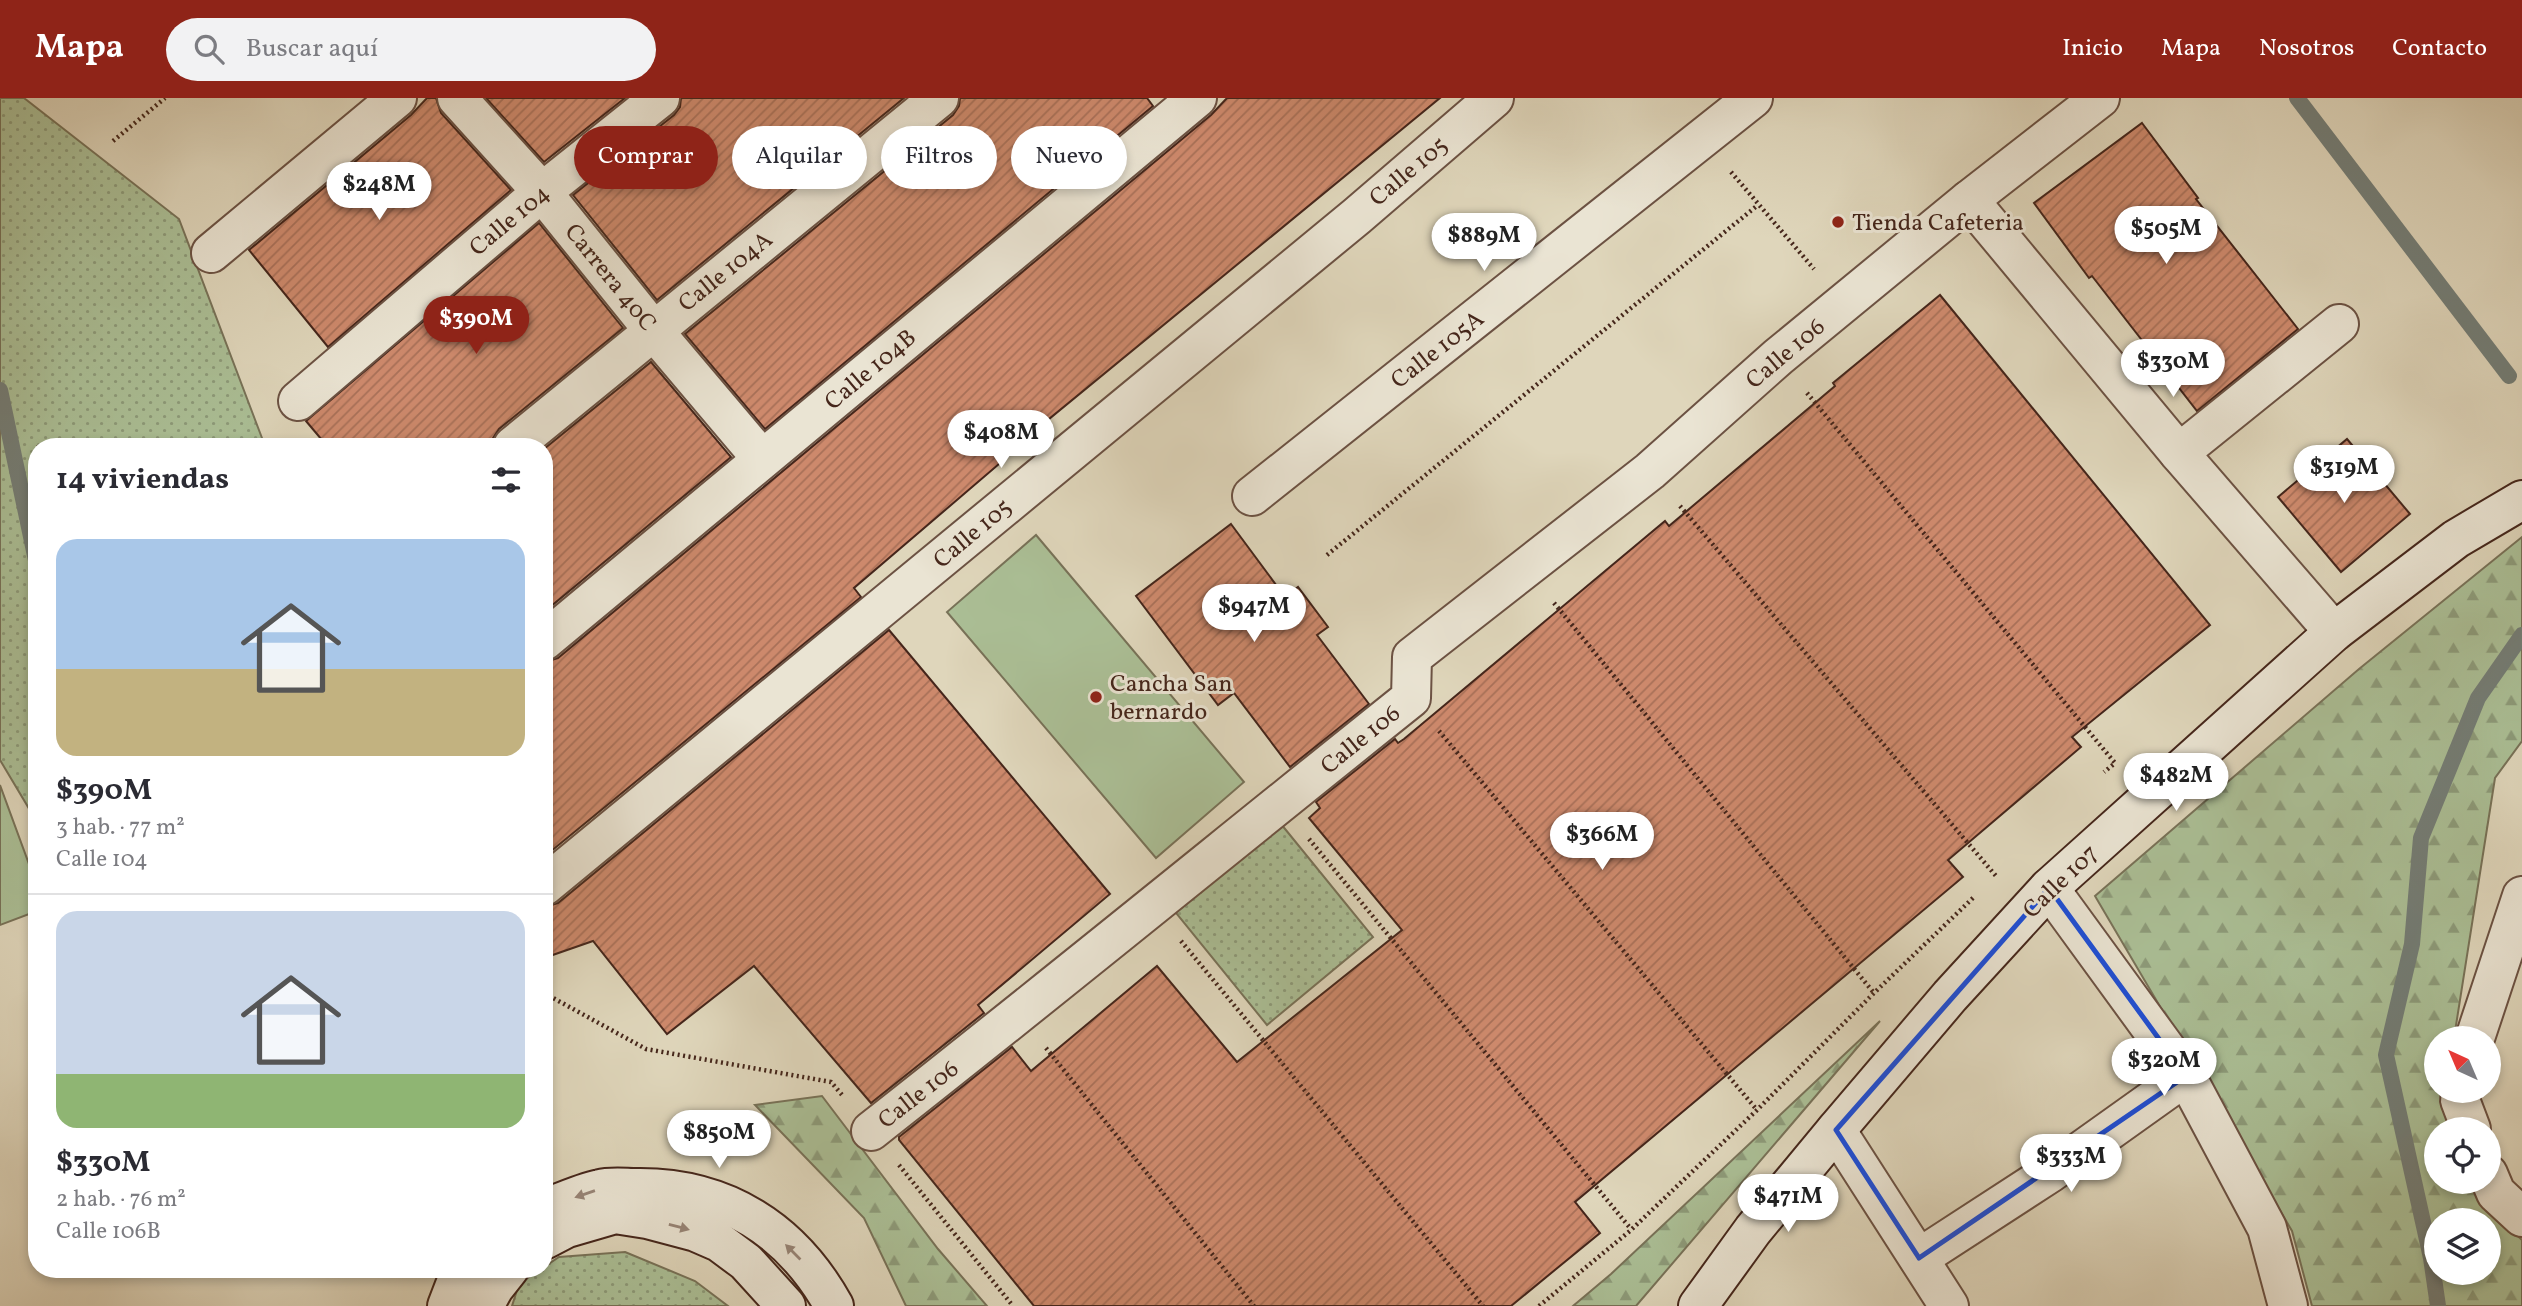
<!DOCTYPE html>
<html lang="es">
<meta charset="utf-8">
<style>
:root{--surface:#fff;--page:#f2f2f3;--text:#2b2b33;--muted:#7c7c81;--line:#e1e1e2;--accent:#8f2418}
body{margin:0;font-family:Vollkorn,serif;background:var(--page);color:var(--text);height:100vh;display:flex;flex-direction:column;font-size:26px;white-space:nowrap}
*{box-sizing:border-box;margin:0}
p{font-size:23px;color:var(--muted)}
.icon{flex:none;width:38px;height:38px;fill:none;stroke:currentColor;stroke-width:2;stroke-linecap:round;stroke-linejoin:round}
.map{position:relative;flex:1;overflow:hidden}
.side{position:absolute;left:28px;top:340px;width:525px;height:840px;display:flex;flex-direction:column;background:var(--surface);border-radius:28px;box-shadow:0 4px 10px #0003}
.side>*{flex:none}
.hud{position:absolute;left:574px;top:28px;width:665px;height:63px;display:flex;gap:14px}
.needle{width:46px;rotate:316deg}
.fabs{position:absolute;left:2424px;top:928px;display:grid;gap:14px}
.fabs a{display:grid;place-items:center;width:77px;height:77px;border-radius:50%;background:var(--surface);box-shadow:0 4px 10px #0003;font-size:35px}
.price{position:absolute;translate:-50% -60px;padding:0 16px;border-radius:24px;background:#fff;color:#222;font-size:23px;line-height:46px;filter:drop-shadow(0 2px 4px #0008)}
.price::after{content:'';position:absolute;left:50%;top:42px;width:21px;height:16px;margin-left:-10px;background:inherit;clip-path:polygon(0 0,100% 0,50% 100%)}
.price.active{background:var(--accent);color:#fff}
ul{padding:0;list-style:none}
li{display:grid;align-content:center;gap:14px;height:371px;padding:0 28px}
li+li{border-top:2px solid var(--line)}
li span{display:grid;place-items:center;height:217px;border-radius:21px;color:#555}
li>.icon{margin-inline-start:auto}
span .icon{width:126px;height:126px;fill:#fffc;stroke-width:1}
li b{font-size:30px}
h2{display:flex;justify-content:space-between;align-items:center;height:84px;padding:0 28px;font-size:30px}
.chip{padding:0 24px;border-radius:32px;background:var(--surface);box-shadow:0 4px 10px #0003;font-size:24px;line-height:63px}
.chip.active{background:var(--accent);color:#fff}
header{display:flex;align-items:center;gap:42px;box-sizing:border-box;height:98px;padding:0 35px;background:var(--accent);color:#fff}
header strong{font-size:33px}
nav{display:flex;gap:38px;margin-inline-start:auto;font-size:24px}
.search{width:490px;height:63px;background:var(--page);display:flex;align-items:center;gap:18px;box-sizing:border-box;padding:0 24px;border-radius:38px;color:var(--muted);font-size:26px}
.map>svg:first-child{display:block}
.grass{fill:url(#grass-dots);stroke:#787258;stroke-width:2}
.forest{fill:url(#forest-firs);stroke:#787258;stroke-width:2;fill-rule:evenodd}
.garden{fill:#abbf96;stroke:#787258;stroke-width:2}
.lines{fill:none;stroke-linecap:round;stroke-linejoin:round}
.stream{stroke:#747e77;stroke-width:16}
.building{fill:url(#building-hatch);stroke:#45261b;stroke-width:2}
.street-casing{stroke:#6c5243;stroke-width:42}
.secondary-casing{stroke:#45261b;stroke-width:42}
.path{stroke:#45261b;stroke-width:4.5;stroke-dasharray:2 3.5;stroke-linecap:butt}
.street{stroke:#eae4d3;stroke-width:38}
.secondary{stroke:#eae4d3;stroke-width:38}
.oneway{fill:#988577}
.marked{fill:none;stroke:#1d4ed8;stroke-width:5;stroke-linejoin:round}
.poi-dot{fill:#8f2418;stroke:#eae4d3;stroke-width:2.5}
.labels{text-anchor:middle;stroke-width:6;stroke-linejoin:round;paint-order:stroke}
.street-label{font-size:24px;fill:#45261b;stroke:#eae4d3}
.poi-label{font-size:24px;fill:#45261b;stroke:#eae4d3;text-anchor:start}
</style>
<header>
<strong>Mapa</strong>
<div class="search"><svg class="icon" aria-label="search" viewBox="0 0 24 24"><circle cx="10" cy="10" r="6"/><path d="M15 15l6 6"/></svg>Buscar aquí</div>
<nav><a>Inicio</a><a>Mapa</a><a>Nosotros</a><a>Contacto</a></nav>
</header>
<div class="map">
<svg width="2522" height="1208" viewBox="0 0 2522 1208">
<defs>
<pattern id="grass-dots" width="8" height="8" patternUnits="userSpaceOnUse" patternTransform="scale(1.75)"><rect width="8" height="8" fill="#abbf96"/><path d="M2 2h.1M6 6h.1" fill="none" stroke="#8d9b7a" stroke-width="1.8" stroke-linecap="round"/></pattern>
<pattern id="forest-firs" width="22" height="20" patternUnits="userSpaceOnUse" patternTransform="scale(1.75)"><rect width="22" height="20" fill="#abbf96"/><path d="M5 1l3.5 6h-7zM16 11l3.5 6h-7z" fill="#8d9b7a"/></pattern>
<pattern id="building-hatch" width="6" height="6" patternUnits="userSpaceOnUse" patternTransform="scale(1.75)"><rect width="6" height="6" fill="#cd896c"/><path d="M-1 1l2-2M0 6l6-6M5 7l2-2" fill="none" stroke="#a87058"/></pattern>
</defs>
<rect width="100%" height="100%" fill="#dfd6bb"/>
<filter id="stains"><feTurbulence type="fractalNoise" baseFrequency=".00286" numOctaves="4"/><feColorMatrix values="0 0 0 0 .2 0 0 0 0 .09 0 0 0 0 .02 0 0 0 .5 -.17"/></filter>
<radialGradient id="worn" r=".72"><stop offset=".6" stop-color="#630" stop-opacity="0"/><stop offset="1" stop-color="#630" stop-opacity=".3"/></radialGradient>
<!-- grass -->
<g class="grass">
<path d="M 0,0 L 24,0 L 179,121 L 265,348 L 37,348 L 37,724 L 0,662 Z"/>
<path d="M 1281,726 L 1373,839 L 1267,927 L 1172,810 Z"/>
<path d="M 625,1154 L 695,1183 L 728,1208 L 512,1208 L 519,1186 L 559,1159 Z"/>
</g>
<!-- forest -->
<g class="forest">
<path d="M 2522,439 L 2522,643 L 2495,680 L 2454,940 L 2436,940 L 2436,992 L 2450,992 L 2456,1031 L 2436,1031 L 2436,1083 L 2473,1083 L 2481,1103 L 2522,1142 L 2522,1208 L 2312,1208 L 2292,1133 L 2095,798 L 2359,571 ZM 2436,1122 L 2488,1122 L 2488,1174 L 2436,1174 Z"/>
<path d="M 1880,923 L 1636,1208 L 1573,1208 L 1611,1176 Z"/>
<path d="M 822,998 L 938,1151 L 987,1208 L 906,1208 L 864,1120 L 755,1007 Z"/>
</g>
<!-- garden -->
<g class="garden">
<path d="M 1036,437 L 1244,684 L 1156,760 L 947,514 Z"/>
<path d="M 0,687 L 37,788 L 37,813 L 0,827 Z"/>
</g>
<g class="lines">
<!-- stream -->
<g class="stream">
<path d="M 2297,0 L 2509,278"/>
<path d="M 0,292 L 37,467"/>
<path d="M 2438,1208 L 2431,1160 L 2386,957 L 2412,846 L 2421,740 L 2478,600 L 2522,537"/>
</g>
</g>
<!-- building -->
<g class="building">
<path d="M 427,0 L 436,0 L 441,15 L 511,92 L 328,249 L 249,152 L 411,17 Z"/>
<path d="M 486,0 L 625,0 L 544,64 Z"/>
<path d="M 681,0 L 904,0 L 657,202 L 573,97 L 674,17 L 680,9 Z"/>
<path d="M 960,0 L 1147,0 L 1153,8 L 765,331 L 685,236 L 953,17 L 959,8 Z"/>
<path d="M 1227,0 L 1440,0 L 1004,358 L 1006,360 L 854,490 L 861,499 L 544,759 L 544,564 L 558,560 L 1211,17 Z"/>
<path d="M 2142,25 L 2198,100 L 2196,101 L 2298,231 L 2197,313 L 2092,178 L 2089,180 L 2034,105 Z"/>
<path d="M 539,125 L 623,230 L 499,331 L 493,340 L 492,348 L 327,348 L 306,323 Z"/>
<path d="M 1940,197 L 2210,527 L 2072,639 L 2081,649 L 1948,762 L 1963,779 L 1575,1104 L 1600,1135 L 1511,1208 L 1034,1208 L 899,1042 L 899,1039 L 1012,949 L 1031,973 L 1157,868 L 1237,964 L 1402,832 L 1309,720 L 1320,710 L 1316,704 L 1395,641 L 1398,645 L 1404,641 L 1665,423 L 1669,428 L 1835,288 L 1833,285 Z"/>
<path d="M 651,264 L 731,359 L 544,514 L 544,351 Z"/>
<path d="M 2347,341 L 2410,416 L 2341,474 L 2278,399 Z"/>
<path d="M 1231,426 L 1285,499 L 1298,489 L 1328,529 L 1317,537 L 1369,606 L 1290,669 L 1234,595 L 1218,607 L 1136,498 Z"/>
<path d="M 889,532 L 1110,796 L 978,907 L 984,915 L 871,1005 L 754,868 L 667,936 L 593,843 L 544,860 L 544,809 L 558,805 Z"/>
</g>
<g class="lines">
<defs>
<g id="street">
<path d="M 457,0 L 542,94 L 653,232 L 762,361"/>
<path d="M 1969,102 L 2179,355 L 2334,534"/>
<path d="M 211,155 L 397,0"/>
<path d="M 298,303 L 542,94 L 660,0"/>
<path d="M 513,348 L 939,0"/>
<path d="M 2179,355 L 2339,226"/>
<path d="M 1252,398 L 1753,0"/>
<path d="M 544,543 L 1197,0"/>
<path d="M 544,788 L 1357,118 L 1494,0"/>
<path d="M 2049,790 L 2186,978 L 2267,1130 L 2288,1208"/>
<path d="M 2475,940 L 2522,798"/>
<path d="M 2462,992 L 2460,1002 L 2471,1031"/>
<path d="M 1836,1032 L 1949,1208"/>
<path d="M 871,1033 C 1053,890 1231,744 1411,600 L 1412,559 L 1650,373 L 1778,259 L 1969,102 L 2100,0"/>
<path d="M 2488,1076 L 2496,1095 L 2522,1119"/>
<path d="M 1919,1160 L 2050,1075 L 2186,978"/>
</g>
<g id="secondary">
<path d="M 544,1111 C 562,1104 581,1095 600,1091 C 611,1088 626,1090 637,1090 C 725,1089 792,1132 834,1208"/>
<path d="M 544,1142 L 567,1130 L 615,1116 L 647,1121 L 696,1134 L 719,1144 L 746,1164 L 786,1208"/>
<path d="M 447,1208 L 457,1182 L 466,1171"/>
<path d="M 484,1208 L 494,1190 L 509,1171"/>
<path d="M 1698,1208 L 1753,1132 L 1836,1032 L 1950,898 L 2049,790 L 2334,534 L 2456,441 L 2522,402"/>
</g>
</defs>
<!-- street casing -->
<use href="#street" class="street-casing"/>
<!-- secondary casing -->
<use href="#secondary" class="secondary-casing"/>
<!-- path -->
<g class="path">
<path d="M 113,43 L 165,0"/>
<path d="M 1731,74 L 1814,171"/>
<path d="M 1807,295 L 2115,665 L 2104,674"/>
<path d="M 1680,408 L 1996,778"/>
<path d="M 1327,457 L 1758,107"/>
<path d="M 1554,505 L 1874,895"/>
<path d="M 1439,633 L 1757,1012"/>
<path d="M 1309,741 L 1631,1131"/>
<path d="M 1181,843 L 1483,1208"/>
<path d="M 544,895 L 646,951 L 831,984 L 843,998"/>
<path d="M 1046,950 L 1254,1208"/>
<path d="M 899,1067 L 1013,1208"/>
<path d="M 1539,1208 L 1631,1132 L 1757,1012 L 1874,895 L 1974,799"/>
</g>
<!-- street -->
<use href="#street" class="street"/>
<!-- secondary -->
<use href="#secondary" class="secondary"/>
</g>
<!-- one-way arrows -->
<defs><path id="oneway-solid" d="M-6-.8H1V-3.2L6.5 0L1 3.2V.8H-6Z" transform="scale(1.75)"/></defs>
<g class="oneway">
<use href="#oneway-solid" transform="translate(585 1096) rotate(161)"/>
<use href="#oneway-solid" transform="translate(679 1129) rotate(15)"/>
<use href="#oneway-solid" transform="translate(793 1154) rotate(-135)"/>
</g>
<!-- marked area -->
<path class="marked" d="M 2049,790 L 2186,978 L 1919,1160 L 1836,1032 Z"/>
<!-- markers -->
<g class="poi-dot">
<circle cx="1838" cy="124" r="7"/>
<circle cx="1096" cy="599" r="7"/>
</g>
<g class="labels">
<!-- street labels -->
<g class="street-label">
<text transform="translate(1408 73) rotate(-40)" y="8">Calle 105</text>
<text transform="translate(509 122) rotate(-40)" y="8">Calle 104</text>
<text transform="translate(725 173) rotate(-39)" y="8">Calle 104A</text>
<text transform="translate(611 179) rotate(51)" y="8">Carrera 40C</text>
<text transform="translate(1437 251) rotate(-38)" y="8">Calle 105A</text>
<text transform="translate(1785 255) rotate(-40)" y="8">Calle 106</text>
<text transform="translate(870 271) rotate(-40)" y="8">Calle 104B</text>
<text transform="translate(972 435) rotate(-40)" y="8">Calle 105</text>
<text transform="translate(1360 641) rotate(-39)" y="8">Calle 106</text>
<text transform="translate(2060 783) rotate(-44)" y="8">Calle 107</text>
<text transform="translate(918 996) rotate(-38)" y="8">Calle 106</text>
</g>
<!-- poi labels -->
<g class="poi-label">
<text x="1852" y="132">Tienda Cafeteria</text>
<text x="1110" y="593">Cancha San<tspan x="1110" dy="28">bernardo</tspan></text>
</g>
</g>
<rect width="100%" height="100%" filter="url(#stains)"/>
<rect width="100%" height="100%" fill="url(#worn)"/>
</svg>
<div class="fabs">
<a><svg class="needle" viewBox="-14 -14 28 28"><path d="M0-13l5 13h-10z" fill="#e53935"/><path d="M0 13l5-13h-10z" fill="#7c7c81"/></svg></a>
<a><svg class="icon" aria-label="locate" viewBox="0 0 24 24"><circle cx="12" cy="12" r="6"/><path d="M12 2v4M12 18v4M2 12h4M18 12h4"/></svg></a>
<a><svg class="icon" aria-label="layers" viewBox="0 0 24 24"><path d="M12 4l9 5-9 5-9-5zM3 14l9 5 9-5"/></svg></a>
</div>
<b class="price" style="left:379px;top:124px">$248M</b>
<b class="price" style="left:2166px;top:168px">$505M</b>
<b class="price" style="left:1484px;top:175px">$889M</b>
<b class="price active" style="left:476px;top:258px">$390M</b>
<b class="price" style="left:2173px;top:301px">$330M</b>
<b class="price" style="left:1001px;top:372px">$408M</b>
<b class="price" style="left:2344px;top:407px">$319M</b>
<b class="price" style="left:1254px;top:546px">$947M</b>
<b class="price" style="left:2176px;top:715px">$482M</b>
<b class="price" style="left:1602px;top:774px">$366M</b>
<b class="price" style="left:2164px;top:1000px">$320M</b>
<b class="price" style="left:719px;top:1072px">$850M</b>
<b class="price" style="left:2071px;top:1096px">$333M</b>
<b class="price" style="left:1788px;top:1136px">$471M</b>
<div class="hud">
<a class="chip active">Comprar</a>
<a class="chip">Alquilar</a>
<a class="chip">Filtros</a>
<a class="chip">Nuevo</a>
</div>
<section class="side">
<h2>14 viviendas<svg class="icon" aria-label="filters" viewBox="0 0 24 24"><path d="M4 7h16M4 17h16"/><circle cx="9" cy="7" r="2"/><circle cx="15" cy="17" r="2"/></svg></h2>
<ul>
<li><span style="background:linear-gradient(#a9c7e8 60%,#c2b280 0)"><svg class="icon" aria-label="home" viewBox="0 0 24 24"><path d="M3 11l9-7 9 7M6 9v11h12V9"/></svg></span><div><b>$390M</b><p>3 hab. · 77 m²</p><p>Calle 104</p></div></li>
<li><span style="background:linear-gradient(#c9d6e8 75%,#8fb573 0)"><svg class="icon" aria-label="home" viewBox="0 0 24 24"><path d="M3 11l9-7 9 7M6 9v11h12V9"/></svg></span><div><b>$330M</b><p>2 hab. · 76 m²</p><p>Calle 106B</p></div></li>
</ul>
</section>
</div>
